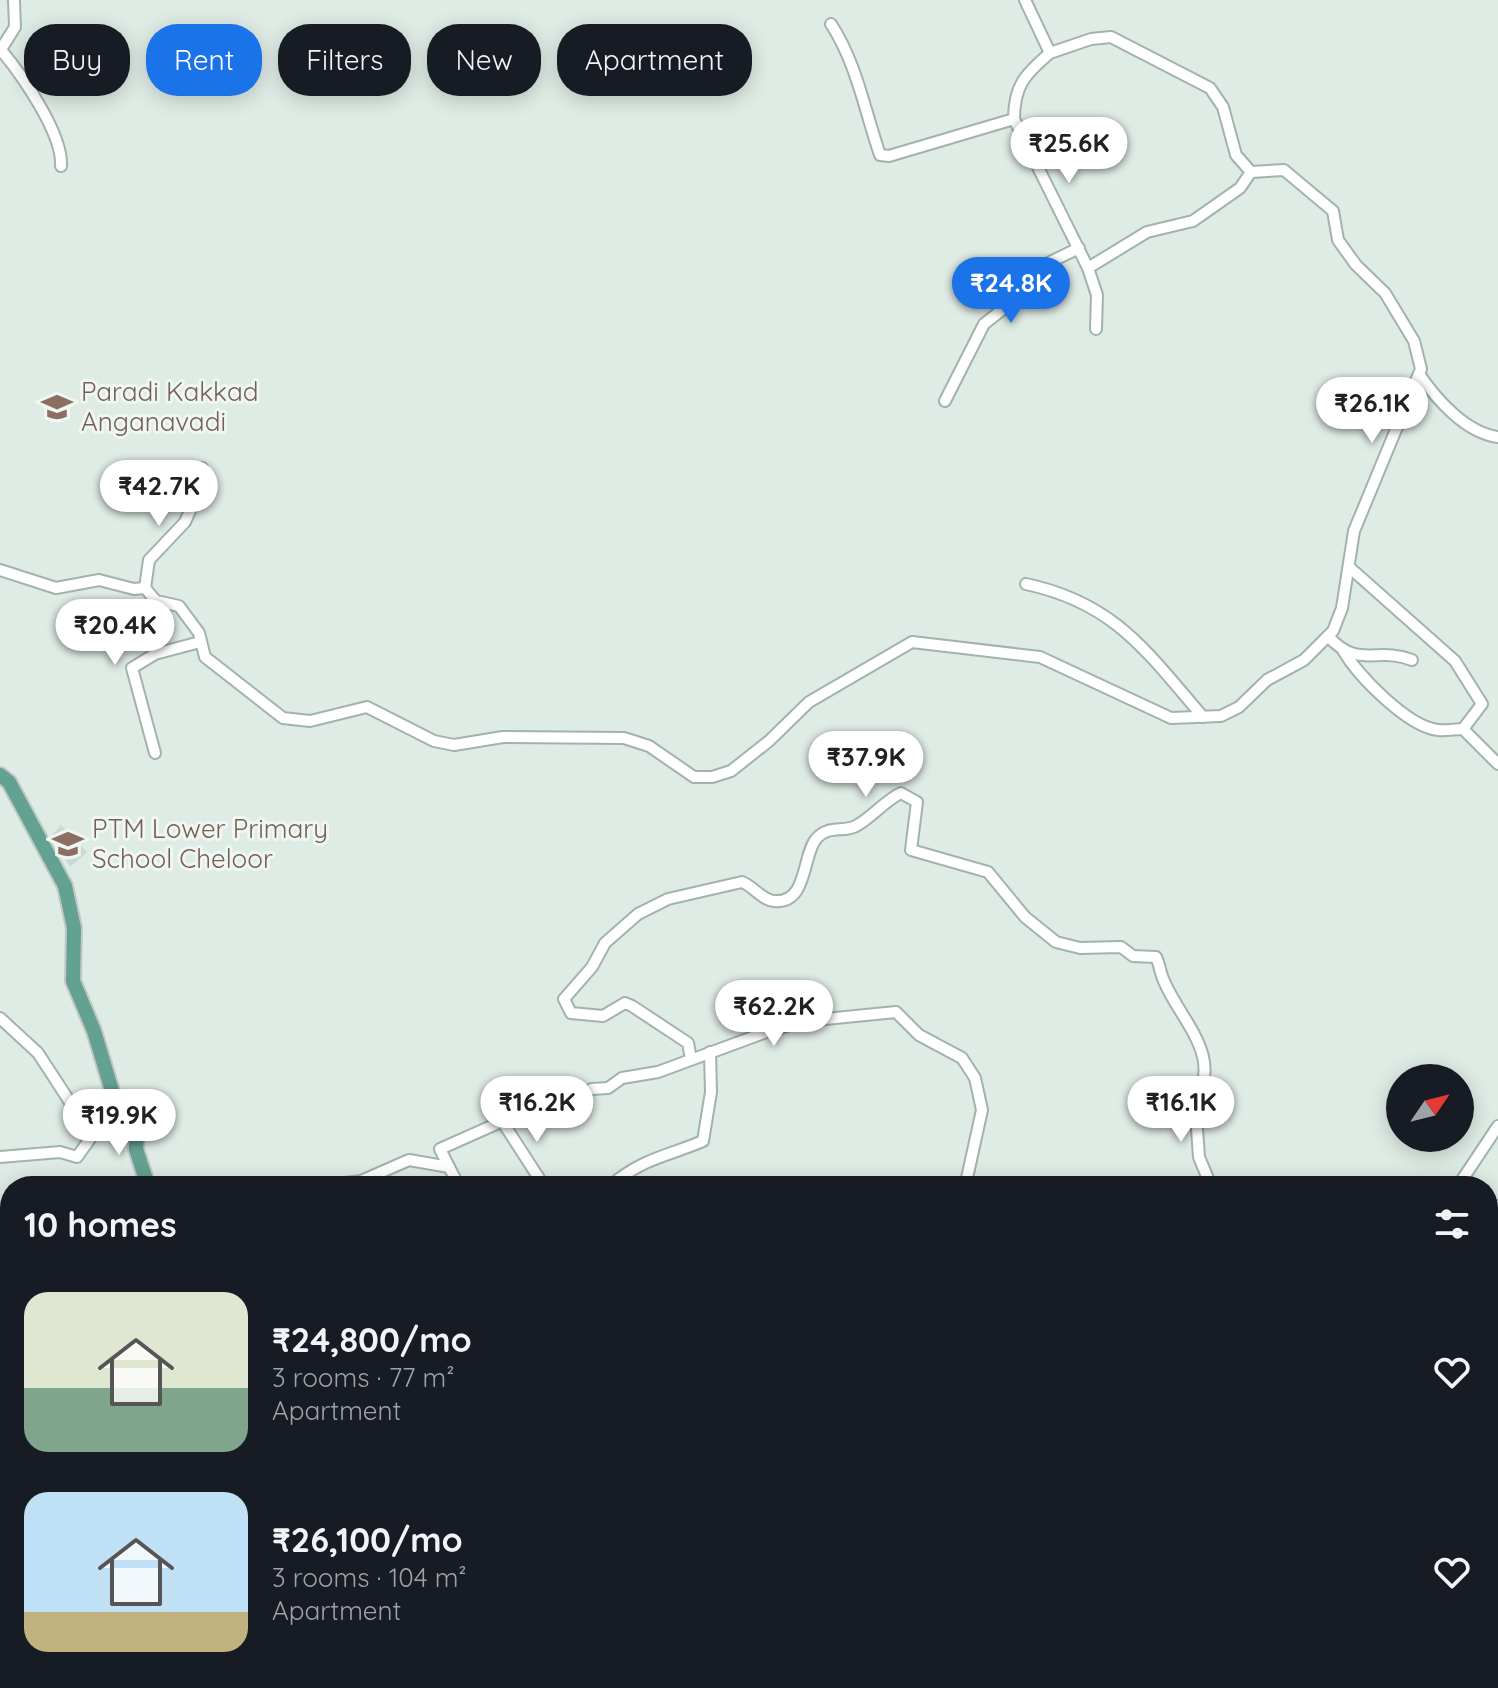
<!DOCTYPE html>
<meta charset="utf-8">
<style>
:root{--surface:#171b24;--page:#242831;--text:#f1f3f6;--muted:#9ea1a6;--accent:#1a73e8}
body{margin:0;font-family:Quicksand,sans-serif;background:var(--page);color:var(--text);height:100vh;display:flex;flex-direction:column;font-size:30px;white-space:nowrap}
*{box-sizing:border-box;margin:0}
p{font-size:26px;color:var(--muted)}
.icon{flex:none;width:44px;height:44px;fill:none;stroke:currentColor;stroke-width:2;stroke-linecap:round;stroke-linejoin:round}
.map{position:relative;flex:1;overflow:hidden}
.panel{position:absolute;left:0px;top:1176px;width:1498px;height:512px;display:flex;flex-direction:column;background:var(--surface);border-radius:32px 32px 0 0;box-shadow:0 4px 20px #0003}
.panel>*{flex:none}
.banner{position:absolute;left:24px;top:24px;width:800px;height:72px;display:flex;gap:16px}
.needle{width:52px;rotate:55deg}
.buttons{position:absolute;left:1386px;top:1064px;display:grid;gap:16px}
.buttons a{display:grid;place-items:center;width:88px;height:88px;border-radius:50%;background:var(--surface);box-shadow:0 4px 20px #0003;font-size:40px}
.price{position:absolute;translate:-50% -68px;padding:0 18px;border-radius:28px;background:#fff;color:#222;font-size:26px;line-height:52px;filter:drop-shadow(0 2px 4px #0008)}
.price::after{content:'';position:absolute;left:50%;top:48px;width:24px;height:18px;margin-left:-12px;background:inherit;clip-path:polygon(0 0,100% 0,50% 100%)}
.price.current{background:var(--accent);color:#fff}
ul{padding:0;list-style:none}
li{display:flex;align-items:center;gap:24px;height:200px;padding:0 24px}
li span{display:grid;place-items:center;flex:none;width:224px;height:160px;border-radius:24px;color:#555}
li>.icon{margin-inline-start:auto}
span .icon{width:96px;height:96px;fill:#fffc;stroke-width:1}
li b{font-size:34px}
h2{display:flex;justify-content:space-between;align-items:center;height:96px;padding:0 24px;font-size:34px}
.tag{padding:0 28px;border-radius:32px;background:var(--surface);box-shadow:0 4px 20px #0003;font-size:28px;line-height:72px}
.tag.current{background:var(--accent);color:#fff}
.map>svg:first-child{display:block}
.built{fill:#cddad4}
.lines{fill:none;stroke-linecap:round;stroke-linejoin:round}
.minor-casing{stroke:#a2b3ac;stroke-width:14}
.major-casing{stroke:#c1c8c6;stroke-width:18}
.minor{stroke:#fff;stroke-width:10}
.major{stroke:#63a190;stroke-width:14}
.labels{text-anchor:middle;stroke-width:6;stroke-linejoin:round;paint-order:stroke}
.education-label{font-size:26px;fill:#785e54;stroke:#eff7f3;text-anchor:start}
</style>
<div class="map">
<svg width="1498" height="1688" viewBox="0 0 1498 1688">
<rect width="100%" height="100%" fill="#dfebe5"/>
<!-- built -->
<path class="built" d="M 61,825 L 87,852 L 70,867 L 51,836 Z"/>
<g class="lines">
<defs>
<g id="minor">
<path d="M 831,24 C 856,62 865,111 880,155 L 889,156 L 1014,119"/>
<path d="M 1,50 C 22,75 63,134 61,166"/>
<path d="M 0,51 L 15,27 L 14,0"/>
<path d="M 1050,53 C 1025,74 1014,86 1014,119 L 1088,268 L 1097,295 L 1096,329"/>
<path d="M 1088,268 L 1147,232 L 1193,221 L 1240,188 L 1251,172"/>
<path d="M 1419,374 C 1437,400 1466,433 1498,437"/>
<path d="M 945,401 L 984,324 L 1012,302 L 1046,264 L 1079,248"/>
<path d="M 1349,567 L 1455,661 L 1482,704 L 1463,729 L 1498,764"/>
<path d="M 0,570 L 56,588 L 99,580 L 134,589 L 145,588 L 156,601 L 179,606 L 199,633 L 205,657 L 283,718 L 310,721 L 367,707 L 434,741 L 454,745 L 503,737 L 624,738 L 649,746 L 694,777 L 712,777 L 731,771 L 769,741 L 809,702 L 912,642 L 1040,657 L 1171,718 L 1221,716 L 1239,707 L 1267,680 L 1304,660 L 1333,631 L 1342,608 L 1354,531 L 1421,369 L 1414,341 L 1385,293 L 1356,265 L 1338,240 L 1333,211 L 1284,170 L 1251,172 L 1236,155 L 1223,107 L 1210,88 L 1111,37 L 1091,39 L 1050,53 L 1025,0"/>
<path d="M 1026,584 C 1115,603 1147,652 1203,717"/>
<path d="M 145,588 L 149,560 L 185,522 L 199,491 L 202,468"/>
<path d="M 1328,636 C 1358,670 1377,646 1412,660"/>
<path d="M 1343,650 C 1357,675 1408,727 1438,730 C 1446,731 1455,729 1463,729"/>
<path d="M 155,753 L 132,668 L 155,654 L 200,642"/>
<path d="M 0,1018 L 38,1053 L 92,1136"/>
<path d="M 691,1059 L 688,1043 L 632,1006 L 625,1003 L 603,1016 L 571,1013 L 564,999 L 592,967 L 605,943 L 638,914 L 668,899 L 742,882 C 753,886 762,900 774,901 C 808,904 802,856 816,839 C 829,824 843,833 856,826 C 873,817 884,801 901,793 L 917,802 L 911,850 L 988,872 L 1025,917 L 1056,942 L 1080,948 L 1121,947 L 1133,956 L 1156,957 C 1160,965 1160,973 1164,981 C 1180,1020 1225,1057 1194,1102"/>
<path d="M 1194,1087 L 1199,1157 L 1211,1186"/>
<path d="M 502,1121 L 544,1186"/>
<path d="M 0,1157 L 60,1152 L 77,1157 L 92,1136 L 122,1109"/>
<path d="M 449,1167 L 440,1149 L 532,1108 L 573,1099 L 592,1089 L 608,1088 L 622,1078 L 658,1072 L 769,1031 L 805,1021 L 896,1012 L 919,1035 L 962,1058 L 975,1078 L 982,1110 L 967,1178 L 974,1186"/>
<path d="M 619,1179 C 646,1158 673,1154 703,1141 L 711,1092 L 710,1052"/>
<path d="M 321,1186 L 361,1181 L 409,1160 L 449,1167 L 459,1186"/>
<path d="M 610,1186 L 619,1179 L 620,1186"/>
<path d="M 1458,1186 L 1498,1126"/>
<path d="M 1488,1212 L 1498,1206"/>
<path d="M 1488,1408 L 1498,1417"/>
<path d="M 0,1409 L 10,1406"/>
<path d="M 742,1678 L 743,1688"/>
<path d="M 1320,1678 L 1324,1688"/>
<path d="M 1178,1688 L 1181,1678"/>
</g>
<g id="major">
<path d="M 0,775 L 9,782 L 65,886 L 74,928 L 73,981 L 94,1031 L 116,1104 L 138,1121 L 136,1149 L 148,1186"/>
<path d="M 542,1678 L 555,1688"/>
</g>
</defs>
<!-- minor casing -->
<use href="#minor" class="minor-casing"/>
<!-- major casing -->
<use href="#major" class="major-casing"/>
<!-- minor -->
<use href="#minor" class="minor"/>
<!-- major -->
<use href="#major" class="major"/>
</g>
<!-- icons -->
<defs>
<symbol id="school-bare" viewBox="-9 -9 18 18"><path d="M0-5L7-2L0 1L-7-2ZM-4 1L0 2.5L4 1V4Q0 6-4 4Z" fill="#8d6e63" stroke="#eff7f3" stroke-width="2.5" paint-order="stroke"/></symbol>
</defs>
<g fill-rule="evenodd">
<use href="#school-bare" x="35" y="385" width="44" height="44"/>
<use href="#school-bare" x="46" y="822" width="44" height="44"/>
</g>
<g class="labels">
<!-- education labels -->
<g class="education-label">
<text x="81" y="401">Paradi Kakkad<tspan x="81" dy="30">Anganavadi</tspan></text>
<text x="92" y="838">PTM Lower Primary<tspan x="92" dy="30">School Cheloor</tspan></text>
</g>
</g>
</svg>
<div class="buttons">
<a><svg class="needle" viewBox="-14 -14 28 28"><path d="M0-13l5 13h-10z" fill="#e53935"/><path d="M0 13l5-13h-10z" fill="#9ea1a6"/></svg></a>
</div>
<b class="price" style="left:1069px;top:185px">₹25.6K</b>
<b class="price current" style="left:1011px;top:325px">₹24.8K</b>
<b class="price" style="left:1372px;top:445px">₹26.1K</b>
<b class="price" style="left:159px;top:528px">₹42.7K</b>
<b class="price" style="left:115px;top:667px">₹20.4K</b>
<b class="price" style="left:866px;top:799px">₹37.9K</b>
<b class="price" style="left:774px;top:1048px">₹62.2K</b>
<b class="price" style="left:537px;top:1144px">₹16.2K</b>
<b class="price" style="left:1181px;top:1144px">₹16.1K</b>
<b class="price" style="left:119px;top:1157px">₹19.9K</b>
<div class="banner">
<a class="tag">Buy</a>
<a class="tag current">Rent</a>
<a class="tag">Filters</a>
<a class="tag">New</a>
<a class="tag">Apartment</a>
</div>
<section class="panel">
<h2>10 homes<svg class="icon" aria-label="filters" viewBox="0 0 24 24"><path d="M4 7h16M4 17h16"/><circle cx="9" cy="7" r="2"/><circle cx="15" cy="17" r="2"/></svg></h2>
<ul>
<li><span style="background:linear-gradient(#dfe7d0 60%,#7fa58c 0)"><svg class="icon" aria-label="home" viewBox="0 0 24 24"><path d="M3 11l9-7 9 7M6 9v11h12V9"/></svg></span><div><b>₹24,800/mo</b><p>3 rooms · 77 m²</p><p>Apartment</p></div><svg class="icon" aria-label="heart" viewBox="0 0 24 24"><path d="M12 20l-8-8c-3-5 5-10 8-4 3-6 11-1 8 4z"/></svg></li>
<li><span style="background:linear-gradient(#bfe0f5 75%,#c2b280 0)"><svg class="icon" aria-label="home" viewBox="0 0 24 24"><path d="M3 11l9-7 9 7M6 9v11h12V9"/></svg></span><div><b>₹26,100/mo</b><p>3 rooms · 104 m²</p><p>Apartment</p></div><svg class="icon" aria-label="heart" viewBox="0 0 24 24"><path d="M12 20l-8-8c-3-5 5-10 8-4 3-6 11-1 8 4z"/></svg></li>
</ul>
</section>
</div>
